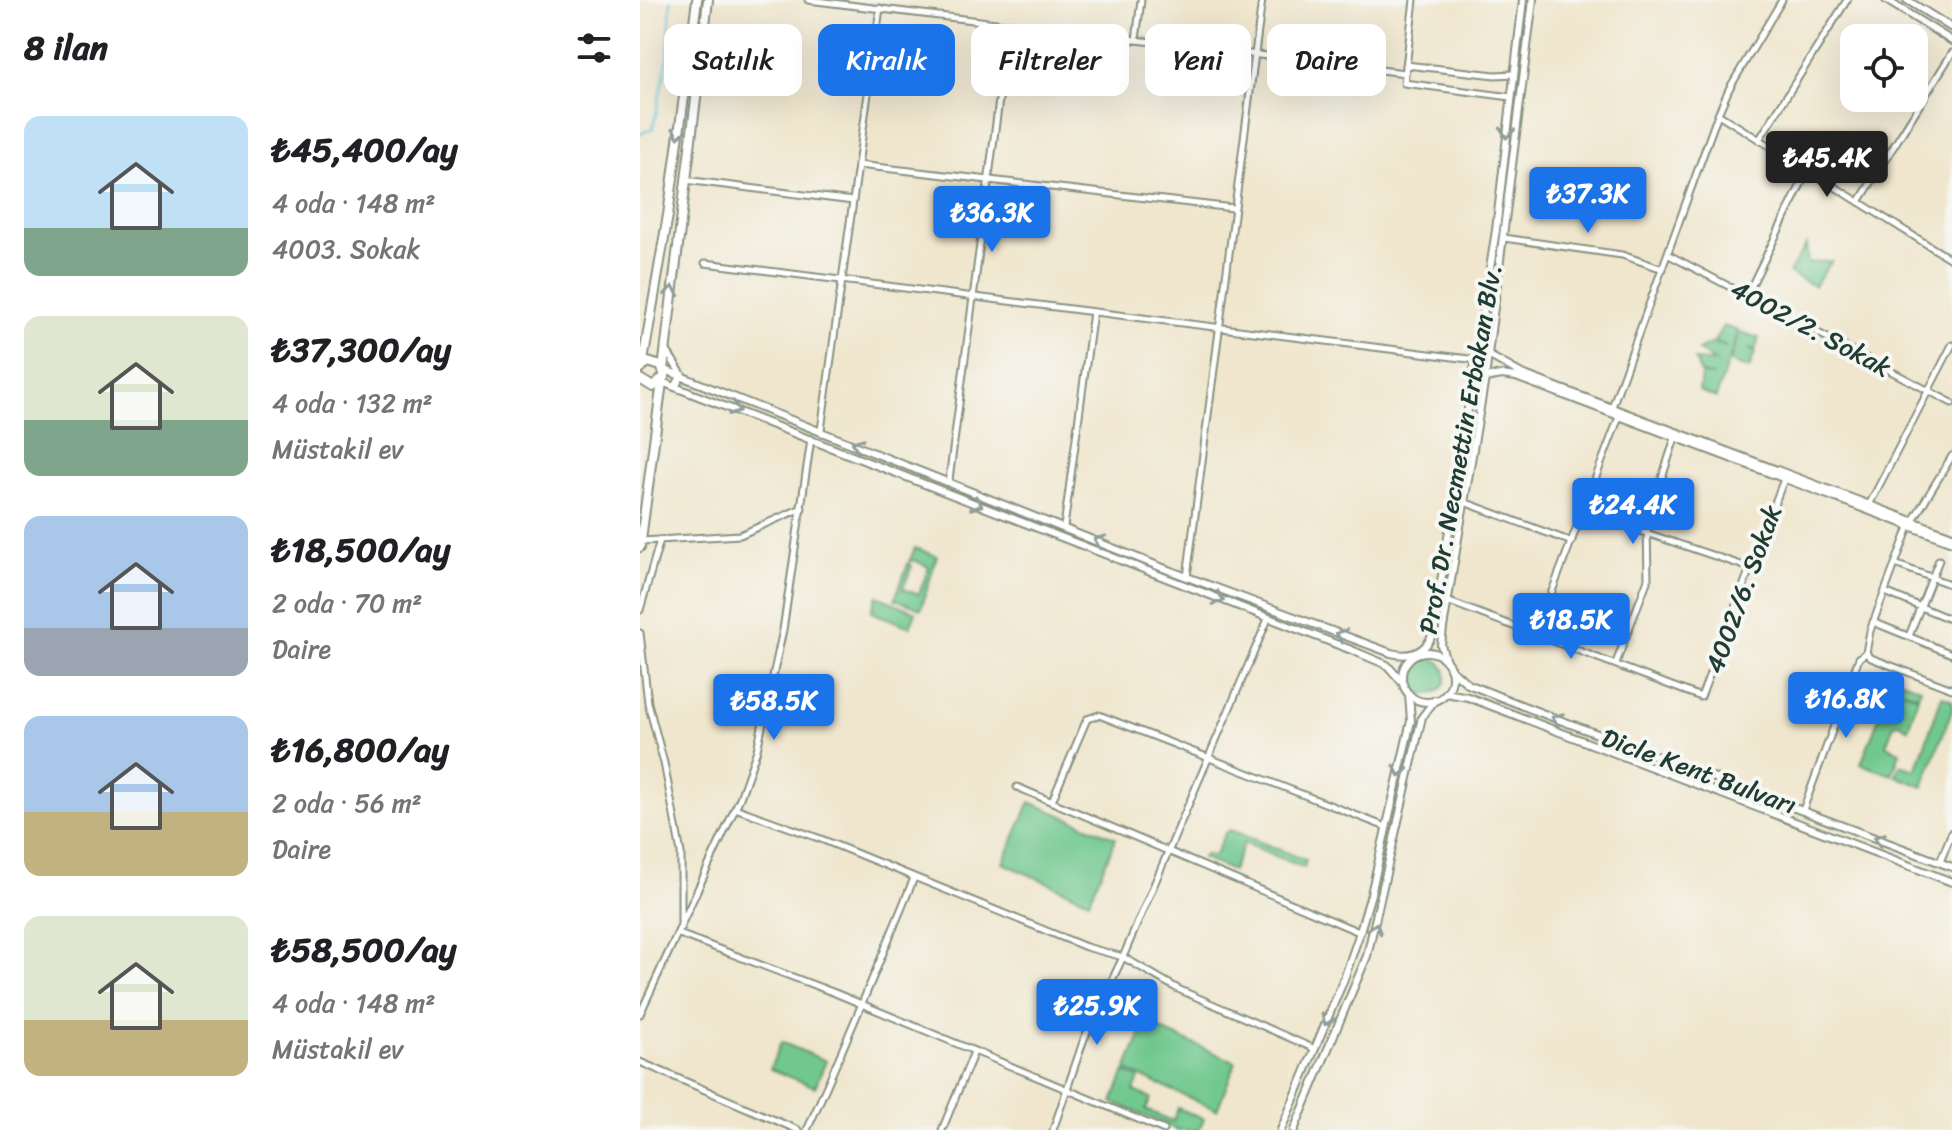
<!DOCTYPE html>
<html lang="tr">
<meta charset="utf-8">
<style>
:root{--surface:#fff;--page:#f6f6f6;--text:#202124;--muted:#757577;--accent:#1a73e8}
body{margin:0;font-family:Sriracha,sans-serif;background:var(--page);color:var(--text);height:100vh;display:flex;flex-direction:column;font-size:30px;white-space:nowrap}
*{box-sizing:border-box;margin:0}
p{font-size:26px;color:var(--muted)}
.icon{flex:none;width:44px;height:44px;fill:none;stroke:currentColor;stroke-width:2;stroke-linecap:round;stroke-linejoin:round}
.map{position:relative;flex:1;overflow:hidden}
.sheet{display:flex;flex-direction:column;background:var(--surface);width:640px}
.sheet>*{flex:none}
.top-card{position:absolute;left:24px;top:24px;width:760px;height:72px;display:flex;gap:16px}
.tools{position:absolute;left:1200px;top:24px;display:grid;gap:16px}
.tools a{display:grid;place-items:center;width:88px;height:88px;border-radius:16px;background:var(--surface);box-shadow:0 8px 32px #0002;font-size:40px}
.price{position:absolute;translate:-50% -68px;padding:0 18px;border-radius:8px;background:var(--accent);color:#fff;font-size:26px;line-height:52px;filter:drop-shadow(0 2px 4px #0008)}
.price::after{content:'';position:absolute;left:50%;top:48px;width:24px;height:18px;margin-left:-12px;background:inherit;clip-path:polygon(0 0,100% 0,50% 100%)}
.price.on{background:#222;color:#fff}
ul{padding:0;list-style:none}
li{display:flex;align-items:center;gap:24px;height:200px;padding:0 24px}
li span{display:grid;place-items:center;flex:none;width:224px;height:160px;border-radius:16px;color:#555}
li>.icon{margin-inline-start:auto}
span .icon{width:96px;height:96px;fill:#fffc;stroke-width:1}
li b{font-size:34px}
h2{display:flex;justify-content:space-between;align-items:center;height:96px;padding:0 24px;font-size:34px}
.pill{padding:0 28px;border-radius:16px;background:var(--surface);box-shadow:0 8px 32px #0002;font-size:28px;line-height:72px}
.pill.on{background:var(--accent);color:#fff}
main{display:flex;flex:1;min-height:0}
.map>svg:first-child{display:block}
.green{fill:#71c88e;stroke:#488261;stroke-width:2}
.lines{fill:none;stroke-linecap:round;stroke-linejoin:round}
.stream{stroke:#62c5e0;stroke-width:2}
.minor-casing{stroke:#889280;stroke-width:9}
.major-casing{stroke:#889280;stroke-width:10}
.highway-casing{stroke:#889280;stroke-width:12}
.minor{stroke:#fff;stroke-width:5}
.major{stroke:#fff;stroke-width:6}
.highway{stroke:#fff;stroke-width:8}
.oneway{stroke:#8f9e9a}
.labels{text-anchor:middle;stroke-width:8;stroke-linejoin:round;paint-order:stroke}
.street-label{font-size:26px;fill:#1f3d34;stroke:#f6f6f2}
</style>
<main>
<section class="sheet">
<h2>8 ilan<svg class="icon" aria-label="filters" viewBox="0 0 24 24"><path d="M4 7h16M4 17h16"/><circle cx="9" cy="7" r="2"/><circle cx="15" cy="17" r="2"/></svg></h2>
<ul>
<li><span style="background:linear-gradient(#bfe0f5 70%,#7fa58c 0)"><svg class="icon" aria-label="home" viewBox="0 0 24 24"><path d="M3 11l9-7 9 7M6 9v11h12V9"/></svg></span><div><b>₺45,400/ay</b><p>4 oda · 148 m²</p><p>4003. Sokak</p></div></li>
<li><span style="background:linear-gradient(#dfe7d0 65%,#7fa58c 0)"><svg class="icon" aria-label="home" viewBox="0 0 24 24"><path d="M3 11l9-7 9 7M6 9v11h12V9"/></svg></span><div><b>₺37,300/ay</b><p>4 oda · 132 m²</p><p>Müstakil ev</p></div></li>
<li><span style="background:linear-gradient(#a9c7e8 70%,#9aa5b1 0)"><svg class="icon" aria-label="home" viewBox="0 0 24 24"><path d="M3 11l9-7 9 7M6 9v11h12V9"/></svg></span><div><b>₺18,500/ay</b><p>2 oda · 70 m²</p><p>Daire</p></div></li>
<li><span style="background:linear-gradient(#a9c7e8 60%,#c2b280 0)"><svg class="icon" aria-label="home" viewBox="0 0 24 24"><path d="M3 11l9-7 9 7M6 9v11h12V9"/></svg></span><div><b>₺16,800/ay</b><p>2 oda · 56 m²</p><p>Daire</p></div></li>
<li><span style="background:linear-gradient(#dfe7d0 65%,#c2b280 0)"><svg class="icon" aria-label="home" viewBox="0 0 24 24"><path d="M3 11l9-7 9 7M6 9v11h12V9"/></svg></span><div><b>₺58,500/ay</b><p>4 oda · 148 m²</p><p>Müstakil ev</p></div></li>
</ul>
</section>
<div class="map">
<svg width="1312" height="1130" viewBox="0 0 1312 1130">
<rect width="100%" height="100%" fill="#f6f6f2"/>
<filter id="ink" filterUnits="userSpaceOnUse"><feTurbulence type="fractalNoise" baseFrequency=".0125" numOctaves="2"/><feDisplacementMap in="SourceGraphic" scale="16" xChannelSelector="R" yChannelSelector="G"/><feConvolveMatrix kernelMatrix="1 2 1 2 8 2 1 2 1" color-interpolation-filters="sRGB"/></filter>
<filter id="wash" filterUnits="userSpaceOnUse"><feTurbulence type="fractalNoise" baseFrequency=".006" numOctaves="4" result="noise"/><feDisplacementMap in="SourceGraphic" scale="32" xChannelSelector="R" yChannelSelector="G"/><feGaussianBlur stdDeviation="1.8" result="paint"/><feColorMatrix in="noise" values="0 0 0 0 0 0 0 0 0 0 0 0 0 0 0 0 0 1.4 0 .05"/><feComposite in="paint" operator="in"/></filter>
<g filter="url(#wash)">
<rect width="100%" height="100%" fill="#f0e6cd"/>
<!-- green -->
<g class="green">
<path d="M 1166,245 L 1168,263 L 1192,261 L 1174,286 L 1149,273 Z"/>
<path d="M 1083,326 L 1098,331 L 1076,398 L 1059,391 L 1061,375 L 1074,376 L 1061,374 L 1055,360 L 1075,362 L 1058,350 L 1073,343 L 1087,347 L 1074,342 Z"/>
<path d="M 1100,332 L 1119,338 L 1115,351 L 1109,349 L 1115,352 L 1109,369 L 1090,362 Z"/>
<path d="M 275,548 L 297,556 L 281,609 L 255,599 L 268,564 L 272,566 L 263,589 L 279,594 L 289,567 L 274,560 L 269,562 Z"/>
<path d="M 237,596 L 276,612 L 270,627 L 231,612 Z"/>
<circle cx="788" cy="676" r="18"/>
<path d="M 1254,678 L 1281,688 L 1278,695 L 1261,690 L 1278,697 L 1268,729 L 1260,723 L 1254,724 L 1246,745 L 1260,752 L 1252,775 L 1221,764 Z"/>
<path d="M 1302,696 L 1312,700 L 1312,710 L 1283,787 L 1256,776 L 1260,765 L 1276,770 Z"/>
<path d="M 390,802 L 476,838 L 449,901 L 363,863 Z"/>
<path d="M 590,830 L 666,860 L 664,868 L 604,843 L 592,871 L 562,858 L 564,854 L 574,857 L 585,833 Z"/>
<path d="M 505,1023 L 596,1062 L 577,1110 L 486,1070 Z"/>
<path d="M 141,1042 L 186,1061 L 175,1087 L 130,1069 Z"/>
<path d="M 485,1072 L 499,1078 L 494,1091 L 511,1098 L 506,1110 L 533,1121 L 538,1108 L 564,1119 L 559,1130 L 538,1130 L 472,1102 Z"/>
</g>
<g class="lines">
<!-- stream -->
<path class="stream" d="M 0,134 L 13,128 L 28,56 L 31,0"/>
</g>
</g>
<g filter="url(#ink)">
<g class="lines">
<defs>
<g id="minor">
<path d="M 168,0 L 765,73"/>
<path d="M 774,0 L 764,83 L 871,97"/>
<path d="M 496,40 L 501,0"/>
<path d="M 766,65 L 855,75 L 874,74"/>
<path d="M 1078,114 L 1312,260"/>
<path d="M 1119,140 L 1207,0"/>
<path d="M 218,165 L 593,208"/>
<path d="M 45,180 L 213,201"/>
<path d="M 1219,202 L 1312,53"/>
<path d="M 864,238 L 982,255 L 1023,269"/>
<path d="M 1029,255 L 1312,403"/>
<path d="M 65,263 L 837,360"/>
<path d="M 1107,295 L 1168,170"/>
<path d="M 972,407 L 1078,114 L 1089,89 L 1142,0"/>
<path d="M 181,430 L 240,8"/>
<path d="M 309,480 L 369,24"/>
<path d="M 824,502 L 932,542"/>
<path d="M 1229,505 L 1312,345"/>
<path d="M 944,512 L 1110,568"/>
<path d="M 424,527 L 453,312"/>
<path d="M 2,541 L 100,535 L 162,508"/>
<path d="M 1255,564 L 1312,585"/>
<path d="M 547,577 L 622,0"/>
<path d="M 1245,592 L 1312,620"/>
<path d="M 807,601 L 1061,697 L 1144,479"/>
<path d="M 0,610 L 20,540"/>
<path d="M 1233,622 L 1312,654"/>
<path d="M 0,633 L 8,703 L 24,763 L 41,853 L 41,928"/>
<path d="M 896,633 L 979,417"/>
<path d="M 1269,636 L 1299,560"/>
<path d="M 1226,653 L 1230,631 L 1269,527 L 1312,456"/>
<path d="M 1226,653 L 1231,658 L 1312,689"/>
<path d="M 976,663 L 1008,579 L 1007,524 L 1035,438"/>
<path d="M 377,787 L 719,932"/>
<path d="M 412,801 L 447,719 L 459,715 L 746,827"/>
<path d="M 95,808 L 181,839 L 446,947 L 483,957 L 628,619"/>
<path d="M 1163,810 L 1219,658 L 1226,653"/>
<path d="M 1300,862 L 1312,832"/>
<path d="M 39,934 L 195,993 L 524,1130"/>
<path d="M 0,1014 L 100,798 L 117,750 L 143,630 L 171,439"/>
<path d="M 0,1062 L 158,1130"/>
<path d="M 167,1130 C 205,1047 239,963 274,878"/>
<path d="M 302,1130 L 334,1052"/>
<path d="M 413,1130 L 444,1039 L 483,957 L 538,989 L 675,1049"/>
</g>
<g id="major">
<path d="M 1246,0 L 1312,41"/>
<path d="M 1267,0 L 1312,28"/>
<path d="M 26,350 L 42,375 L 35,387"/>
<path d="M 848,355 L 882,374 L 1312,536"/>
<path d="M 23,369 L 523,568 L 751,653 C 771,658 786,652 793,633 L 856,230 L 883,0"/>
<path d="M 845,378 L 862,375 L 876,377 L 1312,542"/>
<path d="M 22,382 L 714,651 L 747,665 L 762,682"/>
<circle cx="787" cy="677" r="25"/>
<path d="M 806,661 L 801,645 L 803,628 L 845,378 L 893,0"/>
<path d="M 810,668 L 828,684 L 896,711 L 1312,867"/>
<path d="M 806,693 L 828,697 L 1312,882"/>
<path d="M 641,1130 L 704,979 L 719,935 L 731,894 L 771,721 L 769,694"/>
<path d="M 654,1130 L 727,956 L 782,717 L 795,700"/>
</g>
<g id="highway">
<path d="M 2,367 L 28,215 L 57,0"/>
<path d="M 23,369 L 68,0"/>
<path d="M 0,379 L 13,387 L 25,376 L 21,366 L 8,362 L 0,369"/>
<path d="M 0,547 L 22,382"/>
</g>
</defs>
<!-- minor casing -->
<use href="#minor" class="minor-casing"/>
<!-- major casing -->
<use href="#major" class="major-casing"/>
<!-- highway casing -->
<use href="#highway" class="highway-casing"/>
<!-- minor -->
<use href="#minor" class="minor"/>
<!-- major -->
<use href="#major" class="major"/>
<!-- highway -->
<use href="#highway" class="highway"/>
</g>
<!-- one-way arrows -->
<defs><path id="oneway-chevron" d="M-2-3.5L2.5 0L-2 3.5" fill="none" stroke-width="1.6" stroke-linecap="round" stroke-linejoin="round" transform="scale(2)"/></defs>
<g class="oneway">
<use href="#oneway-chevron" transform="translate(39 133) rotate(98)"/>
<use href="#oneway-chevron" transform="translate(867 133) rotate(97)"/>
<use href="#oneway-chevron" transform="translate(32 291) rotate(-84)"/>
<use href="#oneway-chevron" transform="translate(95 409) rotate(20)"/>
<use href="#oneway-chevron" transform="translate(217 444) rotate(-158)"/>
<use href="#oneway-chevron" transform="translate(337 504) rotate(21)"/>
<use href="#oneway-chevron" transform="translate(459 541) rotate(-158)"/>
<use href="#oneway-chevron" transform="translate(579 599) rotate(21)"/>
<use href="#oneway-chevron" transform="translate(701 635) rotate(-160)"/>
<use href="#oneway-chevron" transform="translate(917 719) rotate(-160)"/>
<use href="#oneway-chevron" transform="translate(760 771) rotate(103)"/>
<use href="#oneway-chevron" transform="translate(1239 839) rotate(-159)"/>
<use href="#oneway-chevron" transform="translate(735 928) rotate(-74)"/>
<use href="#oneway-chevron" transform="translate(687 1020) rotate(112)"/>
</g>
</g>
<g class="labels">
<!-- street labels -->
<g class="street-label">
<text transform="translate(1171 328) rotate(28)" y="9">4002/2. Sokak</text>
<text transform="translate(820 449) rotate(-80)" y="9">Prof. Dr. Necmettin Erbakan Blv.</text>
<text transform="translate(1103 589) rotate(-70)" y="9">4002/6. Sokak</text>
<text transform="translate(1059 771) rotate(20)" y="9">Dicle Kent Bulvarı</text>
</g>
</g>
</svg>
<div class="tools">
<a><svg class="icon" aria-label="locate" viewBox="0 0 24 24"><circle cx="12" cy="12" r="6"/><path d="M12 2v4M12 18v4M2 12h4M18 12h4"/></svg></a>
</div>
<b class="price on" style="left:1187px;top:199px">₺45.4K</b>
<b class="price" style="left:948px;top:235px">₺37.3K</b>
<b class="price" style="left:352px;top:254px">₺36.3K</b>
<b class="price" style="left:993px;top:546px">₺24.4K</b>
<b class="price" style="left:931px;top:661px">₺18.5K</b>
<b class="price" style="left:1206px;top:740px">₺16.8K</b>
<b class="price" style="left:134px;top:742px">₺58.5K</b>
<b class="price" style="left:457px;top:1047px">₺25.9K</b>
<div class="top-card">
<a class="pill">Satılık</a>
<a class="pill on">Kiralık</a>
<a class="pill">Filtreler</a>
<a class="pill">Yeni</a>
<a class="pill">Daire</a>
</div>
</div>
</main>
